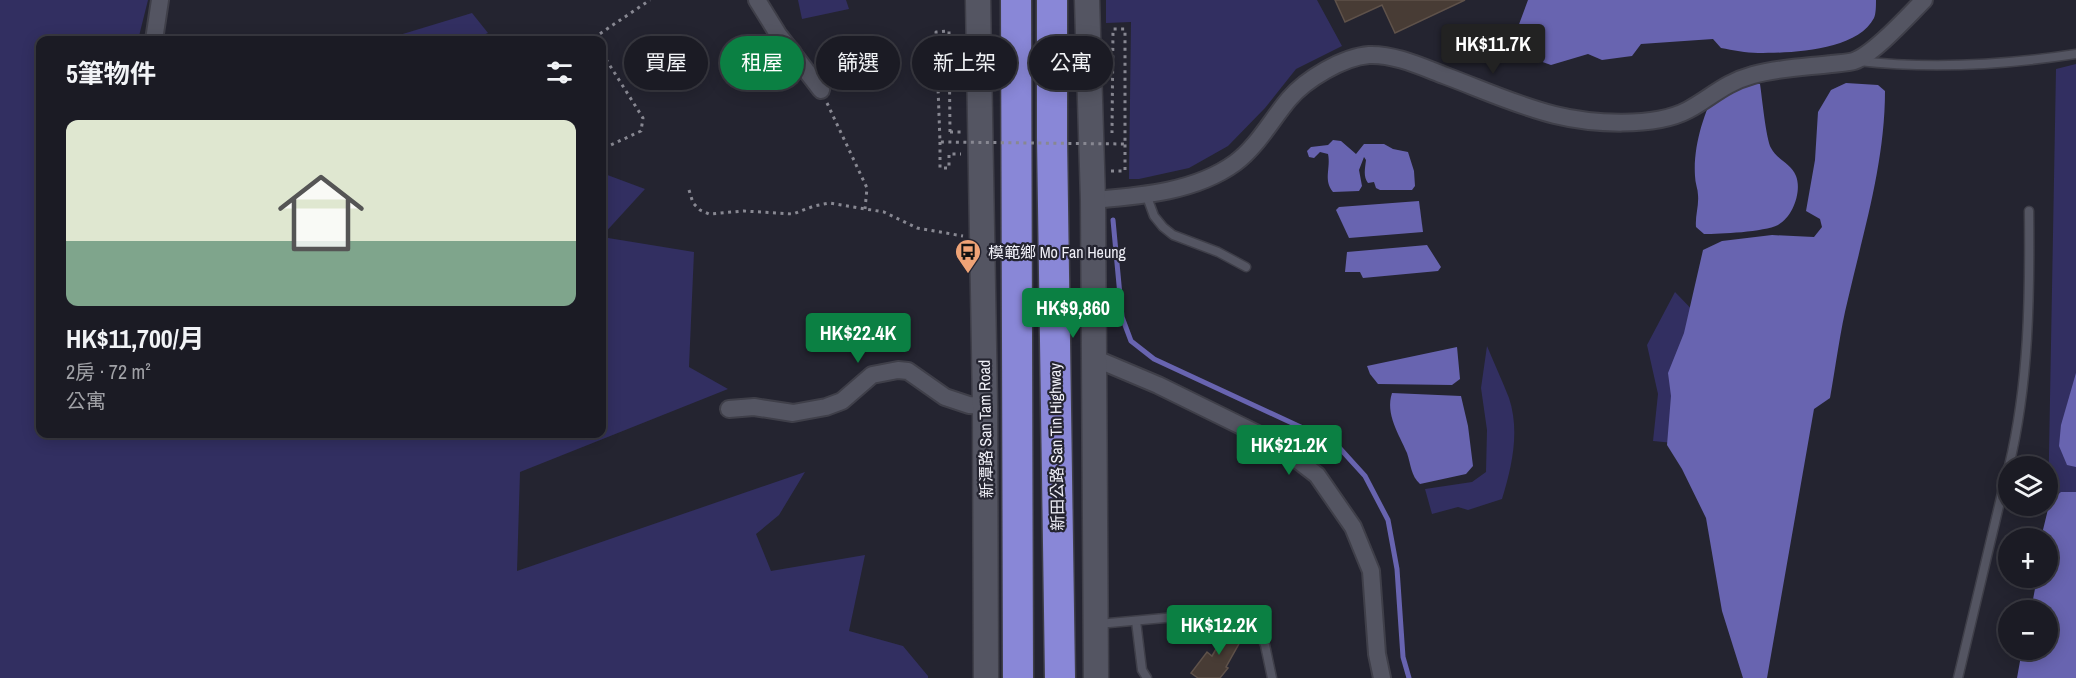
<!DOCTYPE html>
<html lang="zh-TW">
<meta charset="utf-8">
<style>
:root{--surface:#1b1b24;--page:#24242c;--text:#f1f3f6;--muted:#a0a1a6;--line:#393941;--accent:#0b8043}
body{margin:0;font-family:"Archivo Narrow","Noto Sans TC",sans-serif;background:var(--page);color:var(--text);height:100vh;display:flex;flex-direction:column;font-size:22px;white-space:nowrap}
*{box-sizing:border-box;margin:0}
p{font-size:20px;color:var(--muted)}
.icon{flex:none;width:33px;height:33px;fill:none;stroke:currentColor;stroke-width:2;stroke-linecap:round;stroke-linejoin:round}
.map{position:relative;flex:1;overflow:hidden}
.sheet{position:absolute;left:36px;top:36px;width:570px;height:402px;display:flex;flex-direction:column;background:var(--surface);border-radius:12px;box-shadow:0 3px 15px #0003,0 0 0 2px var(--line)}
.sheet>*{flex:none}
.hud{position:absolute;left:624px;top:36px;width:570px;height:54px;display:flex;gap:12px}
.tools{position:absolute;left:1998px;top:456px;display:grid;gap:12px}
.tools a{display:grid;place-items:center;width:60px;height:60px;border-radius:50%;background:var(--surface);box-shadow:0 3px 15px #0003,0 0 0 2px var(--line);font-size:30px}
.price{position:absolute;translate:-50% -51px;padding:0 14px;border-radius:6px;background:var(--accent);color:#fff;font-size:20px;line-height:39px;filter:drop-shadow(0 2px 3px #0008)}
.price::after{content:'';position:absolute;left:50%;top:36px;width:18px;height:14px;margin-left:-9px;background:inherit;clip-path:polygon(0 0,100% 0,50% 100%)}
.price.selected{background:#222;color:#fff}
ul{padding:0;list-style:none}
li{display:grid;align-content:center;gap:12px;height:318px;padding:0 30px}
li span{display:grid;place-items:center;height:186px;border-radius:12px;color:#555}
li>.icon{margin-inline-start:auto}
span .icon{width:108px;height:108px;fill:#fffc;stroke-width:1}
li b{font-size:26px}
h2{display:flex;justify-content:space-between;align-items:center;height:72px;padding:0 30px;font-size:26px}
.chip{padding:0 21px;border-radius:27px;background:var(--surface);box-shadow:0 3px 15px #0003,0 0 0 2px var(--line);font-size:21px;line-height:54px}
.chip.selected{background:var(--accent);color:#fff}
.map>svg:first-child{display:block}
.green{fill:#322f61}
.water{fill:#6864b0}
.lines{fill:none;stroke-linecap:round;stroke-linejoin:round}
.stream{stroke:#6864b0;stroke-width:5}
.building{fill:#483c35;stroke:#5f524a;stroke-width:1.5}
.lane-casing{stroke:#3f3f49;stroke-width:11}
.street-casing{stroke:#3f3f49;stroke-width:20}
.secondary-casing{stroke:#3f3f49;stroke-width:27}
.highway-casing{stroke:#3f3f49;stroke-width:33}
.path{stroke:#888892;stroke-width:3;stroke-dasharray:3 4.5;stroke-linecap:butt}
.lane{stroke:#545562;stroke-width:8}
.street{stroke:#545562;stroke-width:16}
.secondary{stroke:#545562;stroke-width:24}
.highway{stroke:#8987d7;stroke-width:30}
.path-bridge{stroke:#888892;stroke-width:3;stroke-dasharray:3 4.5;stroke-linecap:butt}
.labels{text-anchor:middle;stroke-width:4.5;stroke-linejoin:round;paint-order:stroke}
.poi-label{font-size:16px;fill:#efeff7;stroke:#242430;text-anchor:start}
.street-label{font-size:16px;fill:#efeff7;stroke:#242430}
</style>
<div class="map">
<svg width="2076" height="678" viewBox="0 0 2076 678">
<rect width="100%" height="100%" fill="#242430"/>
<!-- green -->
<g class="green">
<path d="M 0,0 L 148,0 L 138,40 L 40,40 L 40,434 L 602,434 L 602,237 L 694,252 L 689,367 L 728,389 L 520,472 L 517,571 L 805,472 L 779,515 L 756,534 L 771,571 L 865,555 L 849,631 L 903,646 L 928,676 L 928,678 L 0,678 Z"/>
<path d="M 798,0 L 846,0 L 849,9 L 802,19 Z"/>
<path d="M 1106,0 L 1317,0 L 1342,46 L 1296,69 L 1265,108 L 1228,146 L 1189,168 L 1139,179 L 1129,179 L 1131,22 L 1106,23 Z"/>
<path d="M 472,13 L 488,33 L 471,40 L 383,40 Z"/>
<path d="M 2076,64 L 2076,678 L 2021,678 L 2048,650 L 2048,610 L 2032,610 L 2037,578 L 2048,578 L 2048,538 L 2043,538 L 2048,509 L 2056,69 Z"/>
<path d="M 602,173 L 645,189 L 602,236 Z"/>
<path d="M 1675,292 L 1701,319 L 1684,444 L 1653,441 L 1658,394 L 1647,345 Z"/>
<path d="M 1487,346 C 1494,363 1502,380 1509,398 C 1520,431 1512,467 1502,499 L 1468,510 L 1458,507 L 1432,514 L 1425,489 L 1472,482 L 1486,472 L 1487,430 L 1481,388 Z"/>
</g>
<!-- water -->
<g class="water">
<path d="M 1528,0 L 1876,0 C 1876,5 1876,14 1874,18 C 1857,51 1790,53 1758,53 C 1746,53 1733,50 1721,48 L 1713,39 L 1641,44 L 1632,56 L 1602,60 L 1588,54 L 1551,65 L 1534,59 L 1521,47 L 1518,27 Z"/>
<path d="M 1749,82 L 1760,84 C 1762,97 1766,139 1771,148 C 1777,160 1791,163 1796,176 C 1802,191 1793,217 1778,225 C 1764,232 1720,234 1704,234 L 1696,227 C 1695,216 1699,206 1698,195 C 1698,189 1695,183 1695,176 C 1693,146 1704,113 1717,87 Z"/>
<path d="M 1846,83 L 1878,85 L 1885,91 C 1885,162 1864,230 1848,299 C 1840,331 1836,365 1830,398 L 1814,409 L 1767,678 L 1743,678 L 1722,611 L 1706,518 L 1682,469 L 1667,445 L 1671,396 L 1668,373 L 1684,333 L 1703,250 L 1722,241 L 1772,235 L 1814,237 L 1822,227 L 1820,219 L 1806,211 L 1815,160 L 1818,112 L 1831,90 Z"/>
<path d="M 1333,140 L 1341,141 L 1356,154 L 1364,144 L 1384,144 L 1393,149 L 1408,152 L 1414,171 L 1415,186 L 1412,190 L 1380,190 L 1376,188 L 1374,182 L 1368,183 C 1363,177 1365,168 1366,160 L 1364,157 L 1359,170 L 1362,186 L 1359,191 L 1333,192 C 1323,180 1331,168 1328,154 L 1320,152 L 1314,158 L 1309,157 L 1307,151 L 1311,147 L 1328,145 Z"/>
<path d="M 1419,201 L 1423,232 L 1349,238 L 1336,210 L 1339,207 Z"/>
<path d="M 1427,245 L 1441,267 L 1438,271 L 1363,278 L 1360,272 L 1345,272 L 1347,252 Z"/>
<path d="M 1457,347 L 1460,379 L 1452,385 L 1378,384 L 1370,374 L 1367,366 Z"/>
<path d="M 2076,373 L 2076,467 L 2067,465 L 2059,446 L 2061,425 Z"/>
<path d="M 1392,393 L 1461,396 L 1468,426 L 1473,466 L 1466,474 L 1420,484 C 1411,476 1411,465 1407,453 C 1399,434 1385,414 1392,393 Z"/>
<path d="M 2061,492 L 2076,492 L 2076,678 L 2017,678 L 2022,650 L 2048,650 L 2048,610 L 2031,610 L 2037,578 L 2048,578 L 2048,538 L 2041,538 L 2050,501 Z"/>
</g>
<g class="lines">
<!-- stream -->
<path class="stream" d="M 1113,220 L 1122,317 L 1131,341 L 1154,359 L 1335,443 L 1365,476 L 1388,520 L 1397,569 L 1403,657 L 1409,678"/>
</g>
<!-- building -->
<g class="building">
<path d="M 1335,0 L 1465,0 L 1395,33 L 1382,5 L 1345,22 Z"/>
<path d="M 1230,625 L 1245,633 L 1226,667 L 1228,668 L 1220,678 L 1198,678 L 1191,673 L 1207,652 L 1212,656 Z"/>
</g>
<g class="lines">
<defs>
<g id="lane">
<path d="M 1858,61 C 1930,69 2005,65 2076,54"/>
<path d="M 1146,194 L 1154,216 L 1163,227 L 1173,235 L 1218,252 L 1246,267"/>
<path d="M 2009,466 C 2029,383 2030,296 2029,211"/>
<path d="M 1136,621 L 1142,670 L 1147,678"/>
<path d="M 1098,624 L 1220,613 L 1243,618 L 1258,630 L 1265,645 L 1272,678"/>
<path d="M 1958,678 L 2008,468"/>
</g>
<g id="street">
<path d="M 757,0 L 778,34 L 821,90"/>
<path d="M 154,40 L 160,0"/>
<path d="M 1093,200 C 1140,196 1195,192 1235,163 C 1257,147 1272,119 1289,99 C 1306,79 1343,57 1369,55 C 1395,54 1422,67 1446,76 C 1481,89 1518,106 1555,115 C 1591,124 1654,128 1688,110 C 1712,97 1724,83 1753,75 C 1778,68 1805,67 1831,64 C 1838,63 1847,63 1854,61 C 1874,54 1908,16 1924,0"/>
<path d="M 1094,358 L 1158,385 L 1274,442 L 1317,475 L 1353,527 L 1371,571 L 1377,654 L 1382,678"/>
<path d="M 729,409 L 754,407 L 793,413 L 826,407 L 842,401 L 872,375 L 898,370 L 908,371 L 945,397 L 969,405 L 985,406"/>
</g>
<g id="secondary">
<path d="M 978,0 L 985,406 L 986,678"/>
<path d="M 1087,0 L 1093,200 L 1096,678"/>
</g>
<g id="highway">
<path d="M 1016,0 L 1018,678"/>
<path d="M 1052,0 L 1052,138 L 1060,678"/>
</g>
</defs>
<!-- lane casing -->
<use href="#lane" class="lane-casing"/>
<!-- street casing -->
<use href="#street" class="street-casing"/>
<!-- secondary casing -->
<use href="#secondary" class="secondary-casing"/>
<!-- highway casing -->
<use href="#highway" class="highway-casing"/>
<!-- path -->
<g class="path">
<path d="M 597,40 L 598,35 L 650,0"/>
<path d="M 602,53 L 643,118 L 641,131 L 602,149"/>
<path d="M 827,103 L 867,188 L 865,209"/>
<path d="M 950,132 L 961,132"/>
<path d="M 940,142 L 940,168 L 949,168 L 949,154 L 961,154"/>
<path d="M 1111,171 L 1125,171 L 1125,144"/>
<path d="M 689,190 L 693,203 L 700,210 L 709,214 L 744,211 L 793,214 L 814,206 L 829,203 L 884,212 L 917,228 L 963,236"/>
</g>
<!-- lane -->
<use href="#lane" class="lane"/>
<!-- street -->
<use href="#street" class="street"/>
<!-- secondary -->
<use href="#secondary" class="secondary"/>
<!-- highway -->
<use href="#highway" class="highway"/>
<!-- path-bridge -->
<path class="path-bridge" d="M 950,132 L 949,31 L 936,32 L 940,142 L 1125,144 L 1125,29 L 1113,29 L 1112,133"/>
</g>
<!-- icons -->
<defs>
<symbol id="bus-pin" viewBox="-11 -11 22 30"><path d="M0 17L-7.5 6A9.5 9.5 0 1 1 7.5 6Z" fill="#efa376" stroke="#242430"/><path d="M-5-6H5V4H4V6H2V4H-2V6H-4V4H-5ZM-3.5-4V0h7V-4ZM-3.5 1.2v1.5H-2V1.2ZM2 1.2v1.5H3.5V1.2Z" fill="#111"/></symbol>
</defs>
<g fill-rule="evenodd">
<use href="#bus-pin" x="953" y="237" width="30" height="40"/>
</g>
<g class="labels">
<!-- poi labels -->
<g class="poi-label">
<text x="988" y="258">模範鄉 Mo Fan Heung</text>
</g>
<!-- street labels -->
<g class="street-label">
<text transform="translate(985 429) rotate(-91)" y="6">新潭路 San Tam Road</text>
<text transform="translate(1056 447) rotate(-91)" y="6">新田公路 San Tin Highway</text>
</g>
</g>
</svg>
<div class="tools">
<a><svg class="icon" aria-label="layers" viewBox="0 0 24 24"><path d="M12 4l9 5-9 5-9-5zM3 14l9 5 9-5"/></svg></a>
<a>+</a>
<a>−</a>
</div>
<b class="price selected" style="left:1493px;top:75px">HK$11.7K</b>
<b class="price" style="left:1073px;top:339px">HK$9,860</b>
<b class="price" style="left:858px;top:364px">HK$22.4K</b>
<b class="price" style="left:1289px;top:476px">HK$21.2K</b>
<b class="price" style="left:1219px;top:656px">HK$12.2K</b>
<div class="hud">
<a class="chip">買屋</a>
<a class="chip selected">租屋</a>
<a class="chip">篩選</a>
<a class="chip">新上架</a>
<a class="chip">公寓</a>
</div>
<section class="sheet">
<h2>5筆物件<svg class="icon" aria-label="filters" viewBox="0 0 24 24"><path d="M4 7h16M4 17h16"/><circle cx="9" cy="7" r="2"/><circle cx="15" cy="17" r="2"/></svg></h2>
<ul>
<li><span style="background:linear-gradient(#dfe7d0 65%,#7fa58c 0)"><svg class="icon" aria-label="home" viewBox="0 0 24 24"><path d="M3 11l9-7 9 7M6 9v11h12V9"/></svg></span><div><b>HK$11,700/月</b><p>2房 · 72 m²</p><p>公寓</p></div></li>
</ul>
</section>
</div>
